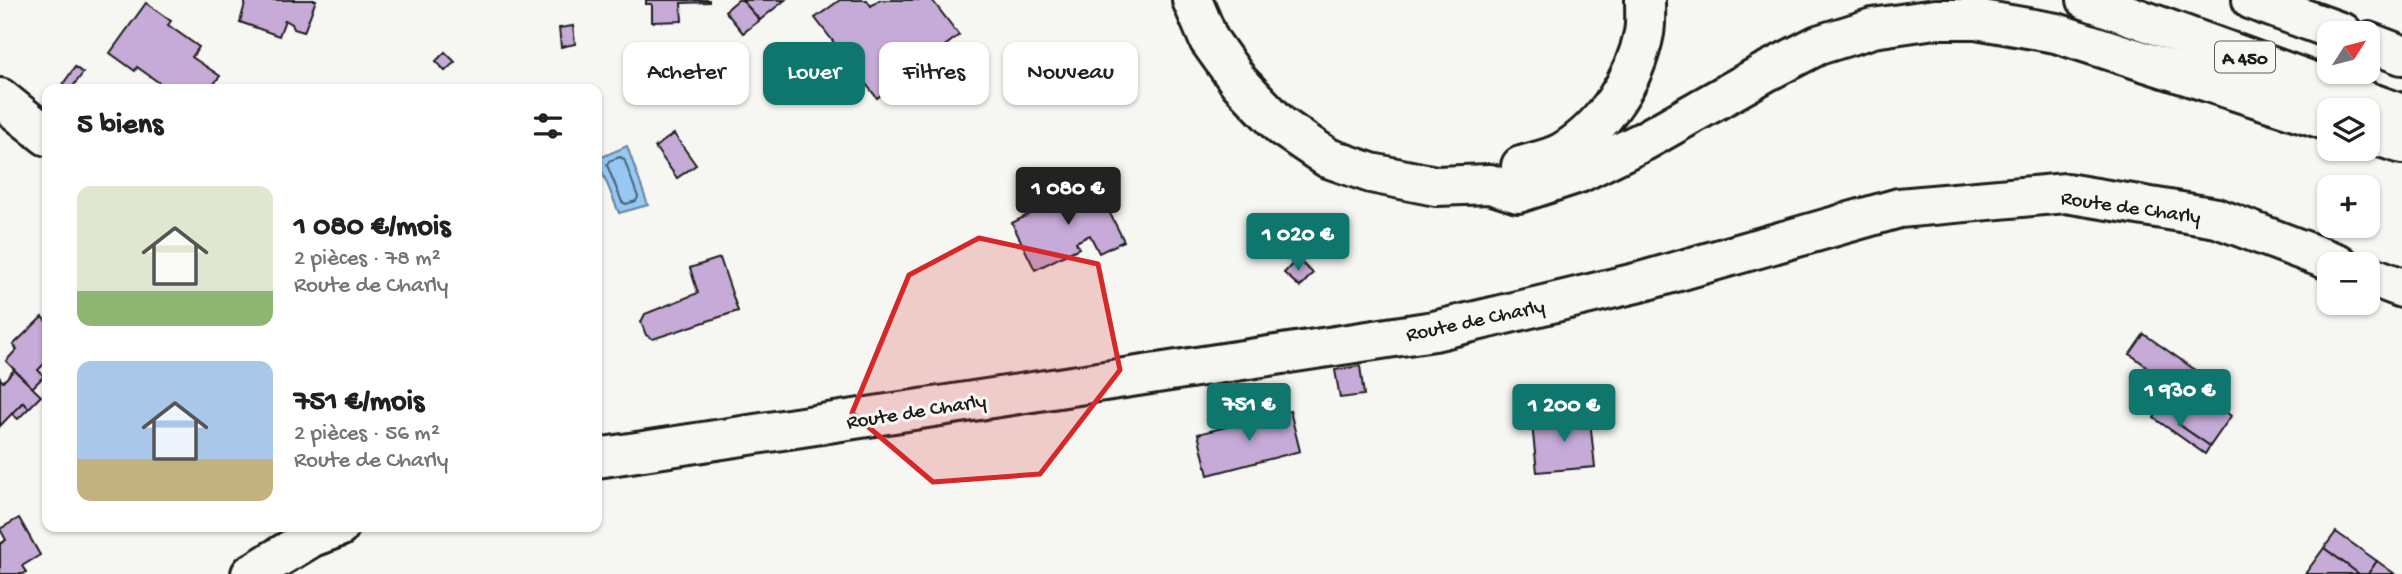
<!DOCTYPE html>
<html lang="fr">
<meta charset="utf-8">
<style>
:root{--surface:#fff;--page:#f2f2f2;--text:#202124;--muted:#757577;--accent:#0f766e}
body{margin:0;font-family:"Gochi Hand",sans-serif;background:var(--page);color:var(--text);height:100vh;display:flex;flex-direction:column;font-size:26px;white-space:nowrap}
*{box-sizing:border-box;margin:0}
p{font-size:23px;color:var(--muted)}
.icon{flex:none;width:38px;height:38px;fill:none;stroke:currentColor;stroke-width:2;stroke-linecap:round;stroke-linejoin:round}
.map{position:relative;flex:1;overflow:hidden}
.drawer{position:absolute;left:42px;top:84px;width:560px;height:448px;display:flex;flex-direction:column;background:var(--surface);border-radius:14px;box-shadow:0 2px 5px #0004}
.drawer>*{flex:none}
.guide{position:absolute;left:623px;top:42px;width:665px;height:63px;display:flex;gap:14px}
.needle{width:46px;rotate:54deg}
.fabs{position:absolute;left:2317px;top:21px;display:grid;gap:14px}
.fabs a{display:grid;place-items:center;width:63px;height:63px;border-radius:14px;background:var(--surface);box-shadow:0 2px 5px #0004;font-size:35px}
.price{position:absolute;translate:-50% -60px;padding:0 16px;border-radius:7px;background:var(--accent);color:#fff;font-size:23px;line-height:46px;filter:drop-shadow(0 2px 4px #0008)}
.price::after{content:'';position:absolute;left:50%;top:42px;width:21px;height:16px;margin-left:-10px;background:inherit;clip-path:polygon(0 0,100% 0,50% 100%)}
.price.active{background:#222;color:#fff}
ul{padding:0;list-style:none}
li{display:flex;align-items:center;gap:21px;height:175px;padding:0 35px}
li span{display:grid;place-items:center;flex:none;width:196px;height:140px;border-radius:14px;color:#555}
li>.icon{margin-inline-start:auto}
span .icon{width:84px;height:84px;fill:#fffc;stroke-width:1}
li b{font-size:30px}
h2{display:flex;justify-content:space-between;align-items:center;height:84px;padding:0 35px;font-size:30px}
.pill{padding:0 24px;border-radius:14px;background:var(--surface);box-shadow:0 2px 5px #0004;font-size:24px;line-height:63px}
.pill.active{background:var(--accent);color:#fff}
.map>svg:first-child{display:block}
.water{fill:#95c8f2;stroke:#65839c;stroke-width:2}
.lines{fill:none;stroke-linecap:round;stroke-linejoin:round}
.shore{stroke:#4c6172;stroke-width:2}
.building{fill:#c6aad7;stroke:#1c1c1c;stroke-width:2}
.minor-casing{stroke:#1c1c1c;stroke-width:44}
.major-casing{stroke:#1c1c1c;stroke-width:44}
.highway-casing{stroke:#1c1c1c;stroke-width:44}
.minor{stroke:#f6f6f2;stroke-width:38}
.major{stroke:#f6f6f2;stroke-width:38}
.highway{stroke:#f6f6f2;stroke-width:38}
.marked{fill:#d62828;fill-opacity:0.2;stroke:#d62828;stroke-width:5;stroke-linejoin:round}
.labels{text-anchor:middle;stroke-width:6;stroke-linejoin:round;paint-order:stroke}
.shield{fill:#f6f6f2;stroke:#5d5d5c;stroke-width:2}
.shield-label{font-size:19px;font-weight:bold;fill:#1c1c1c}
.street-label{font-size:21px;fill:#1c1c1c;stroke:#f6f6f2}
</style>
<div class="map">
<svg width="2402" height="574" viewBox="0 0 2402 574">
<rect width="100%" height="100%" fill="#f6f6f2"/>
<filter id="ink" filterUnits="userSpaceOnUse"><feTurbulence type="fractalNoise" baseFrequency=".0143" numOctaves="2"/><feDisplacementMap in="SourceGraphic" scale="14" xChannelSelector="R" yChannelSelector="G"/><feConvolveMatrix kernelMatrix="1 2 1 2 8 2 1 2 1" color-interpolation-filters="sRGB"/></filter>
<g filter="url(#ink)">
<!-- water -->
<path class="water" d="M 627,146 L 648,205 L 619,213 L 597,159 Z"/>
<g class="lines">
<!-- shore -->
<path class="shore" d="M 620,157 L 624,159 L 638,197 L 636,201 L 626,204 L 622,202 L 607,165 L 609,161 Z"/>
</g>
<!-- building -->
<g class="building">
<path d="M 246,0 L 316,0 L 304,32 L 294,29 L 292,24 L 285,20 L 279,36 L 240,22 Z"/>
<path d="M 646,0 L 709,0 L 709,2 L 681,3 L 682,21 L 652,22 L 652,4 L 646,4 Z"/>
<path d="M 738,0 L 742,0 L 760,20 L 743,33 L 725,11 Z"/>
<path d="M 742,0 L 785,0 L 760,20 Z"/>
<path d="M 840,0 L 867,0 L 871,6 L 879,0 L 932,0 L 959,35 L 877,98 L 815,18 Z"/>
<path d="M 146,3 L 171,21 L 168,25 L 199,47 L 192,57 L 220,76 L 210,89 L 168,89 L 137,67 L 135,71 L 110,53 Z"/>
<path d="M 573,26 L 575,44 L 561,47 L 559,28 Z"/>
<path d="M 445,52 L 455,62 L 445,71 L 436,61 Z"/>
<path d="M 75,67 L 83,73 L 71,89 L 63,84 Z"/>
<path d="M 674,134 L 696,165 L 677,178 L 655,147 Z"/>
<path d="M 1094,182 L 1124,241 L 1099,253 L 1090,235 L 1076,242 L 1079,248 L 1035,270 L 1012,223 Z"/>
<path d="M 720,258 L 738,311 L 653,339 L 646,335 L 641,322 L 645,314 L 698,293 L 690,268 Z"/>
<path d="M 1297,259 L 1313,273 L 1300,287 L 1284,273 Z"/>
<path d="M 42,317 L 47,322 L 47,361 L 38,370 L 44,376 L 32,388 L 6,361 L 17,349 L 13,345 Z"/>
<path d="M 2144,334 L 2228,393 L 2219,406 L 2231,416 L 2210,446 L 2178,424 L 2182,419 L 2161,405 L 2164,400 L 2135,381 L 2146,366 L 2130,354 Z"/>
<path d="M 1360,366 L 1364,395 L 1340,398 L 1335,370 Z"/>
<path d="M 14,370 L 41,396 L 29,408 L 23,402 L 0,426 L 0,378 L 3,382 Z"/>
<path d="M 23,402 L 29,408 L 18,419 L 12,414 Z"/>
<path d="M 2163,405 L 2182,419 L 2178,424 L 2210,446 L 2205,454 L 2154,418 Z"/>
<path d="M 1568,410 L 1569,419 L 1532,424 L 1531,413 Z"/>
<path d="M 1290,411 L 1300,451 L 1208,475 L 1198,434 Z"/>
<path d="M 1589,411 L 1595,467 L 1537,472 L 1532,424 L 1569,419 L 1568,414 Z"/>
<path d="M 19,518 L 40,555 L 22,566 L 26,572 L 23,574 L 0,574 L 0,544 L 6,540 L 0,529 Z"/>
<path d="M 2336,532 L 2377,561 L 2368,574 L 2359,574 L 2324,548 Z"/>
<path d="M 2324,548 L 2359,574 L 2305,574 Z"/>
<path d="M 2377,561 L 2395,574 L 2368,574 Z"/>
</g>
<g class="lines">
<defs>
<path id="minor" d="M 0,98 L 47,136"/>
<g id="major">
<path d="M 2368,275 L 2402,288"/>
<path d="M 597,458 L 1434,331 L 1640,282 L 1899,208 L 2066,193 L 2217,218 L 2339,264"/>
<path d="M 251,574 L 312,537 L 339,527"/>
</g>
<g id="highway">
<path d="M 1192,0 L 1209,40 L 1239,82 L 1281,126 L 1328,158 L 1371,173 L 1436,186 L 1490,184 L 1518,193 L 1579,173 L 1644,141 L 1764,73 L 1818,45 L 1873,28 L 1935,19 L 1976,19 L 2056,33 L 2329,121"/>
<path d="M 2087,0 L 2402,114"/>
<path d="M 2252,0 L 2343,33"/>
<path d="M 2368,42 L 2402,55"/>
<path d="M 2368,133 L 2402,144"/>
<path d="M 1521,166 C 1534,162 1551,159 1563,152 C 1604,127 1635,80 1644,33 C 1646,22 1645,11 1645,0"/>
</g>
</defs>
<!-- minor casing -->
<use href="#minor" class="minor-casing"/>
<!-- major casing -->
<use href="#major" class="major-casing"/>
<!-- highway casing -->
<use href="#highway" class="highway-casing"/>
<!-- minor -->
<use href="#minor" class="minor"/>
<!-- major -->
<use href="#major" class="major"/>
<!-- highway -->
<use href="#highway" class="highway"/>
</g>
</g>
<!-- marked area -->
<path class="marked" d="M 979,238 L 1098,264 L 1120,370 L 1040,474 L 933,482 L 852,413 L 909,275 Z"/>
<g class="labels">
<!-- shield labels -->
<rect class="shield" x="2215" y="41.5" width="60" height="31" rx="5"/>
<g class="shield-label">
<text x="2245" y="64">A 450</text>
</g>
<!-- street labels -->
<g class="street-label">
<text transform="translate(2131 206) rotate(8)" y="7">Route de Charly</text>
<text transform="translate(1475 319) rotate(-12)" y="7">Route de Charly</text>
<text transform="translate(916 410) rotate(-9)" y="7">Route de Charly</text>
</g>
</g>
</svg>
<div class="fabs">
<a><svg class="needle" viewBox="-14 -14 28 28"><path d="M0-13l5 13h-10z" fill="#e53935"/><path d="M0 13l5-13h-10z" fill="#757577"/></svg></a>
<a><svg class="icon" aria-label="layers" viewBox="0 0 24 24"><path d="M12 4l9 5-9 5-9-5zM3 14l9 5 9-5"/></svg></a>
<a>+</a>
<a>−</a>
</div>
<b class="price active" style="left:1068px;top:227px">1 080 €</b>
<b class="price" style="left:1298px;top:273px">1 020 €</b>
<b class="price" style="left:2180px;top:429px">1 930 €</b>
<b class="price" style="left:1249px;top:443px">751 €</b>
<b class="price" style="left:1564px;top:444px">1 200 €</b>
<div class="guide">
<a class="pill">Acheter</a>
<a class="pill active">Louer</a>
<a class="pill">Filtres</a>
<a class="pill">Nouveau</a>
</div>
<section class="drawer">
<h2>5 biens<svg class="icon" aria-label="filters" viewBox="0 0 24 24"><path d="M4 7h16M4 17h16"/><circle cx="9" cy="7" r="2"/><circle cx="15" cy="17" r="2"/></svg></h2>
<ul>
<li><span style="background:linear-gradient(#dfe7d0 75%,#8fb573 0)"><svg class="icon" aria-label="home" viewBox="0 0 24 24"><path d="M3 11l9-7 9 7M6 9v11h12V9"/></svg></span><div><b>1 080 €/mois</b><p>2 pièces · 78 m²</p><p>Route de Charly</p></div></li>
<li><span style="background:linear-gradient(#a9c7e8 70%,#c2b280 0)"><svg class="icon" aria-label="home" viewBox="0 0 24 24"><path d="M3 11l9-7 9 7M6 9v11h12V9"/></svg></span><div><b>751 €/mois</b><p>2 pièces · 56 m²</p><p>Route de Charly</p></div></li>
</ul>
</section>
</div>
